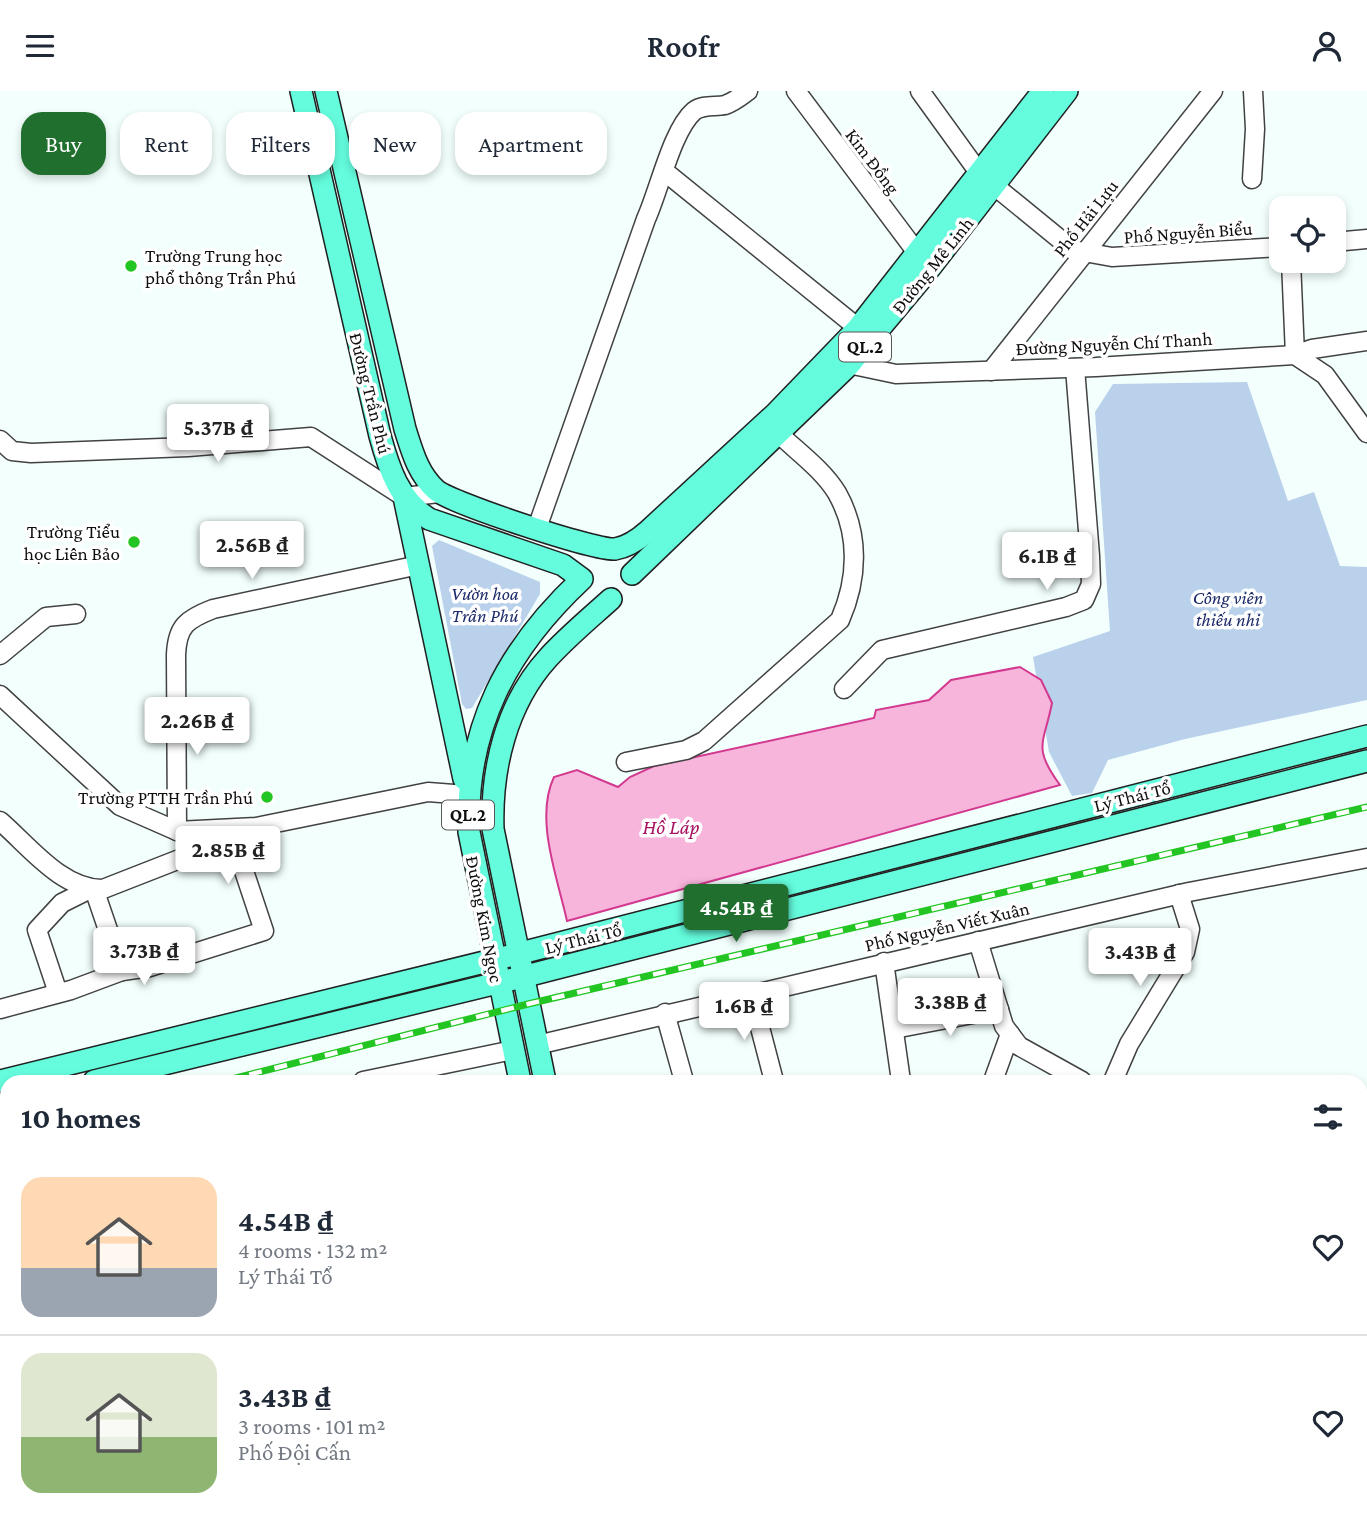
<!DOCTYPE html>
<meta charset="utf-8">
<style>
:root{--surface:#fff;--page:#f2f2f3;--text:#1f2937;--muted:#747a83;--line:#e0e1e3;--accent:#216f2e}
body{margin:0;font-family:"Crimson Pro",serif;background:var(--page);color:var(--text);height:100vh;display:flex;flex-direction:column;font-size:26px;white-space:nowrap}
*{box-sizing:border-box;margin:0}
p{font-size:23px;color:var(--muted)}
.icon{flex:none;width:38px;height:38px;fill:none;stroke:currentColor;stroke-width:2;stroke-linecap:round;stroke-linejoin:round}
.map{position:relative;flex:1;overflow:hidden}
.side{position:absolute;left:0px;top:984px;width:1368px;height:450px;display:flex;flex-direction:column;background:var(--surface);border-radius:21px 21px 0 0;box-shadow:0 4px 10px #0003}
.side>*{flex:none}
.hud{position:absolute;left:21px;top:21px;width:700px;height:63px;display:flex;gap:14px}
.controls{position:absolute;left:1269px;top:105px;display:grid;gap:14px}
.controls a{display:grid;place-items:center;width:77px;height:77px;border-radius:14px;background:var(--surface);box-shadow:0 4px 10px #0003;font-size:35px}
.price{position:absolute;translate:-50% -60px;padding:0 16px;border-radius:7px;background:#fff;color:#222;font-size:23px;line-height:46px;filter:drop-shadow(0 2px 4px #0008)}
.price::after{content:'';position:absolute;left:50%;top:42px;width:21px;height:16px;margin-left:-10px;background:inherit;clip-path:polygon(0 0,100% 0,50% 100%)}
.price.active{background:var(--accent);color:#fff}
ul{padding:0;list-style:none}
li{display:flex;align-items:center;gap:21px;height:175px;padding:0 21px}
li+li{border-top:2px solid var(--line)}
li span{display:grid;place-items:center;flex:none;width:196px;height:140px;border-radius:21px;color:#555}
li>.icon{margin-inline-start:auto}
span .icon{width:84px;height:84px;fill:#fffc;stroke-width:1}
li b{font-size:30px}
h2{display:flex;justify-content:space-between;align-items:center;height:84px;padding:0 21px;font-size:30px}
.pill{padding:0 24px;border-radius:21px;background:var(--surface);box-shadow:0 4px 10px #0003;font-size:24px;line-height:63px}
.pill.active{background:var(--accent);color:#fff}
header{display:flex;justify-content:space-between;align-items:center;height:91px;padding:0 21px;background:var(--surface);font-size:32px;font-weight:600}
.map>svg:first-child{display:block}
.green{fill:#b9d1eb}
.water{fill:#f8b5dc;stroke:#d2398f;stroke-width:2}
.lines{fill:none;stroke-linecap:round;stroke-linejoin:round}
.minor-casing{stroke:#424242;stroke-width:21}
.major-casing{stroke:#202020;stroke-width:24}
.minor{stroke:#fff;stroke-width:18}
.major{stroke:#64fcdd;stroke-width:21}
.rail-casing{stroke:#23c522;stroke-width:7}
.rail{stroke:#fff;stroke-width:4.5;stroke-dasharray:13;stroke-linecap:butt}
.poi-dot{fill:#23c522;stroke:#fff;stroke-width:2.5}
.labels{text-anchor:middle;stroke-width:7;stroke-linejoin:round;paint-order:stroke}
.shield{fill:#fff;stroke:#575757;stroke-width:2}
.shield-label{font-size:18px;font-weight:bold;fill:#0f0f0f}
.street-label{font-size:19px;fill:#0f0f0f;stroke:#fff}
.poi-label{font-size:19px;fill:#0f0f0f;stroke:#fff;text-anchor:end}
.park-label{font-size:19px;font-style:italic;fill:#1d2a6a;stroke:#fff}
.water-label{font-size:21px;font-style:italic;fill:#a71361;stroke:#fff}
</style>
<header><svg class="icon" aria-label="menu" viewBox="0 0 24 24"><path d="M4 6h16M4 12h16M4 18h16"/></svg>Roofr<svg class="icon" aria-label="person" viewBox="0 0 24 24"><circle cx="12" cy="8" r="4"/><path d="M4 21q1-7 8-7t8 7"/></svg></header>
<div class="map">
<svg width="1367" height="1433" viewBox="0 0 1367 1433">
<rect width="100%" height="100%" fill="#f2fffd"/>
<!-- green -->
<g class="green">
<path d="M 1247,291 L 1288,410 L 1314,401 L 1340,475 L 1367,476 L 1367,609 L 1185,648 L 1108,669 L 1092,702 L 1072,705 L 1049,661 L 1033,566 L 1110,540 L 1095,321 L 1113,293 Z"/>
<path d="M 439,449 L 540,491 L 540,503 L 472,617 L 466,618 L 462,613 L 432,455 Z"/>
<path d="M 687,1426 L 1050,1426 L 1062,1433 L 683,1433 Z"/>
</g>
<!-- water -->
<g class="water">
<path d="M 1020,576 L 1041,589 L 1052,612 C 1044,653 1032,656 1060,694 L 567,830 C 558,788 534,728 554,686 L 577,679 L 618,696 L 630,686 L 654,675 L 874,627 L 876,619 L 929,609 L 951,589 Z"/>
<path d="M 7,1300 L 7,1417 L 0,1415 L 0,1304 Z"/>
<path d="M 23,1426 L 531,1426 L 533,1433 L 33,1433 Z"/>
</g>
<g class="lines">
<defs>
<g id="minor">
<path d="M 796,0 L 918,163"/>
<path d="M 920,0 L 980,83 L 1073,159 L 1112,166 L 1281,156"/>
<path d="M 664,80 L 858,237"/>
<path d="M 1252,88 L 1255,38 L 1253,0"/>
<path d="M 1334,151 L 1367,148"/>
<path d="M 1291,170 L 1295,264 L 1312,258 L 1367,250"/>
<path d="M 839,271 L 896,283 L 1096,276 L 1295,264 L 1325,284 L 1367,342"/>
<path d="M 991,280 L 1213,0"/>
<path d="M 0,349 L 12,360 L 31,362 L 188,356 L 311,346 L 404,406 L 439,402"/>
<path d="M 537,437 L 646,128 C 659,100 672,39 694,20 C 703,13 715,16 725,14 C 734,11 741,5 748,0"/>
<path d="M 0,564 L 46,526 L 76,523"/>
<path d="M 844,598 L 882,559 L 1066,516 L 1084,509 L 1091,493 L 1090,465 L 1075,277"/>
<path d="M 0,604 L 120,715 L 177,740 L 256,736 L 428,701 L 467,704"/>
<path d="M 626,671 L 686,659 L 704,650 L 840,529 C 858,488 860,443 837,402 C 823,379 798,361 779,343"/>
<path d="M 0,730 C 29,755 62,799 103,798 L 213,755 L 230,738 L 264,840 L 150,876 L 122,880 L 94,798"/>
<path d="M 177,740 L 176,564 C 177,535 187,528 213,518 L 419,474"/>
<path d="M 978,850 L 1004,935 L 1019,955 L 1082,990"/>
<path d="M 884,871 L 901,990"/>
<path d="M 58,902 L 37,839 L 62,812 L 88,799"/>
<path d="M 751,902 L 774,990"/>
<path d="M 0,918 L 71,899 L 122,880"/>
<path d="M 665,922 L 684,990"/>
<path d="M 894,938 L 999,918"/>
<path d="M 537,954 L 1189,801 L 1367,767"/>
<path d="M 363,990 L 513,959"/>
<path d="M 993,990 L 1010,943"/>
<path d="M 1113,990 L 1129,953 L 1185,861 L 1190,838 L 1179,803"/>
<path d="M 1362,1056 L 1367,1046"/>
<path d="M 0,1085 L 7,1083"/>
<path d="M 0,1135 L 7,1127"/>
<path d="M 1362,1152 L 1367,1155"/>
<path d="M 1362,1323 L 1367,1326"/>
<path d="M 1362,1410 L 1367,1401"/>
<path d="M 14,1426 L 25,1433"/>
<path d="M 1059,1426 L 1070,1433"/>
<path d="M 1216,1426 L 1228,1433"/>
<path d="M 1134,1433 L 1139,1426"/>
<path d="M 1245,1433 L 1248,1426"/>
<path d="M 1348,1433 L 1352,1426"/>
</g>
<g id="major">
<path d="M 301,0 L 380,345 C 389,378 399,409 429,428 L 563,474 L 582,488 C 507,558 465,637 469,741 L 520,990"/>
<path d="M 326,0 L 405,338 C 412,360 418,383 436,399 C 451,412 596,460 615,458 C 628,456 639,448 648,440 L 775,323 L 858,237 L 1043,0"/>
<path d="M 404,406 L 464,688"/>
<path d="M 632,483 L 849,274 L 926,182 L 1067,0"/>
<path d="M 0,990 L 517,863 L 1367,645"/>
<path d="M 94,990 L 522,886 L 1367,670"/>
<path d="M 545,990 L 493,738 C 491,678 506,613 548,567 C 567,546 590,527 611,508"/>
<path d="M 0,1013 L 7,1012"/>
<path d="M 613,1426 L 615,1433"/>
<path d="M 639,1426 L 641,1433"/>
</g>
</defs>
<!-- minor casing -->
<use href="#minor" class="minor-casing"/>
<!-- major casing -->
<use href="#major" class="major-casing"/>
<!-- minor -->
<use href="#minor" class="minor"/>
<!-- major -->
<use href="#major" class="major"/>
<defs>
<g id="rail">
<path d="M 224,990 L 528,913 L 1367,716"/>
<path d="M 0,1048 L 7,1046"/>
</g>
</defs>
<!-- rail casing -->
<use href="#rail" class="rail-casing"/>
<!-- rail -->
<use href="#rail" class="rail"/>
</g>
<!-- markers -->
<g class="poi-dot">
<circle cx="131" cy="175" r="7"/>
<circle cx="134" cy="451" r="7"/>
<circle cx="267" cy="706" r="7"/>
</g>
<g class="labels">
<!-- shield labels -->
<g class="shield">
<rect x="839" y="241.5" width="52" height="29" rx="5"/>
<rect x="442" y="709.5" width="52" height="29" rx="5"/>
</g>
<g class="shield-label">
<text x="865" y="262">QL.2</text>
<text x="468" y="730">QL.2</text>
</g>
<!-- street labels -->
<g class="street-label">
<text transform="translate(873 70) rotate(53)" y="7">Kim Đồng</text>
<text transform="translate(1085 127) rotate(-52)" y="7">Phố Hải Lựu</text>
<text transform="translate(1188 141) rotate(-4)" y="7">Phố Nguyễn Biểu</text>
<text transform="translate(932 174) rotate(-51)" y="7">Đường Mê Linh</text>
<text transform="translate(1114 252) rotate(-3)" y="7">Đường Nguyễn Chí Thanh</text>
<text transform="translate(371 302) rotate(76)" y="7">Đường Trần Phú</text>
<text transform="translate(1132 705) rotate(-14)" y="7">Lý Thái Tổ</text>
<text transform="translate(485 828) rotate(79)" y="7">Đường Kim Ngọc</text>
<text transform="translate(947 835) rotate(-13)" y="7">Phố Nguyễn Viết Xuân</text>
<text transform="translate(583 847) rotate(-14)" y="7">Lý Thái Tổ</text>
</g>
<!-- poi labels -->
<g class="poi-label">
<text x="145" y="171" text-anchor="start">Trường Trung học<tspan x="145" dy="22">phổ thông Trần Phú</tspan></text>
<text x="120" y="447">Trường Tiểu<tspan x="120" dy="22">học Liên Bảo</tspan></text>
<text x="253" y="713">Trường PTTH Trần Phú</text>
</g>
<!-- park labels -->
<g class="park-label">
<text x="485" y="509">Vườn hoa<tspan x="485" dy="22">Trần Phú</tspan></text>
<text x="1228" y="513">Công viên<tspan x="1228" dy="22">thiếu nhi</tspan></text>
</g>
<!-- water labels -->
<g class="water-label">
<text x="671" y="743">Hồ Láp</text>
</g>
</g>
</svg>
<div class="controls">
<a><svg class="icon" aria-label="locate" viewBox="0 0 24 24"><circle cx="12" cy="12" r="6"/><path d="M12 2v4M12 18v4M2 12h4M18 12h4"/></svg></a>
</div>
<b class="price" style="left:218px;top:373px">5.37B ₫</b>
<b class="price" style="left:252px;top:490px">2.56B ₫</b>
<b class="price" style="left:1047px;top:501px">6.1B ₫</b>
<b class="price" style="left:197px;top:666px">2.26B ₫</b>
<b class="price" style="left:228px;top:795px">2.85B ₫</b>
<b class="price active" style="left:736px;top:853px">4.54B ₫</b>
<b class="price" style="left:144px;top:896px">3.73B ₫</b>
<b class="price" style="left:1140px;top:897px">3.43B ₫</b>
<b class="price" style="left:950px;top:947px">3.38B ₫</b>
<b class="price" style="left:744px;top:951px">1.6B ₫</b>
<div class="hud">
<a class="pill active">Buy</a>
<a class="pill">Rent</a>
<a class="pill">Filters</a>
<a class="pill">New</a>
<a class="pill">Apartment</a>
</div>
<section class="side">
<h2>10 homes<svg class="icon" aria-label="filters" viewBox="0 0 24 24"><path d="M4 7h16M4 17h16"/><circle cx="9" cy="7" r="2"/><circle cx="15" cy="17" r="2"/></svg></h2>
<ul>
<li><span style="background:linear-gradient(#ffd9b3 65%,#9aa5b1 0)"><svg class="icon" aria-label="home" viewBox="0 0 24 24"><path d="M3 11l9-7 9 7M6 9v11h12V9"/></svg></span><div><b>4.54B ₫</b><p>4 rooms · 132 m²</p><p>Lý Thái Tổ</p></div><svg class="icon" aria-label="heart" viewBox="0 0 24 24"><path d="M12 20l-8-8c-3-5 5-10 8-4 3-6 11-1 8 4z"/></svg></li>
<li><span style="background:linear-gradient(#dfe7d0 60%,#8fb573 0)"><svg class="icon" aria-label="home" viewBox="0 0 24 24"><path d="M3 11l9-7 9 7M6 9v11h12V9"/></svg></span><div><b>3.43B ₫</b><p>3 rooms · 101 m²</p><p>Phố Đội Cấn</p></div><svg class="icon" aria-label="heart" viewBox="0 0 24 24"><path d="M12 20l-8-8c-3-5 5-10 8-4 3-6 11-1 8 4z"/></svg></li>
</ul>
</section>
</div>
